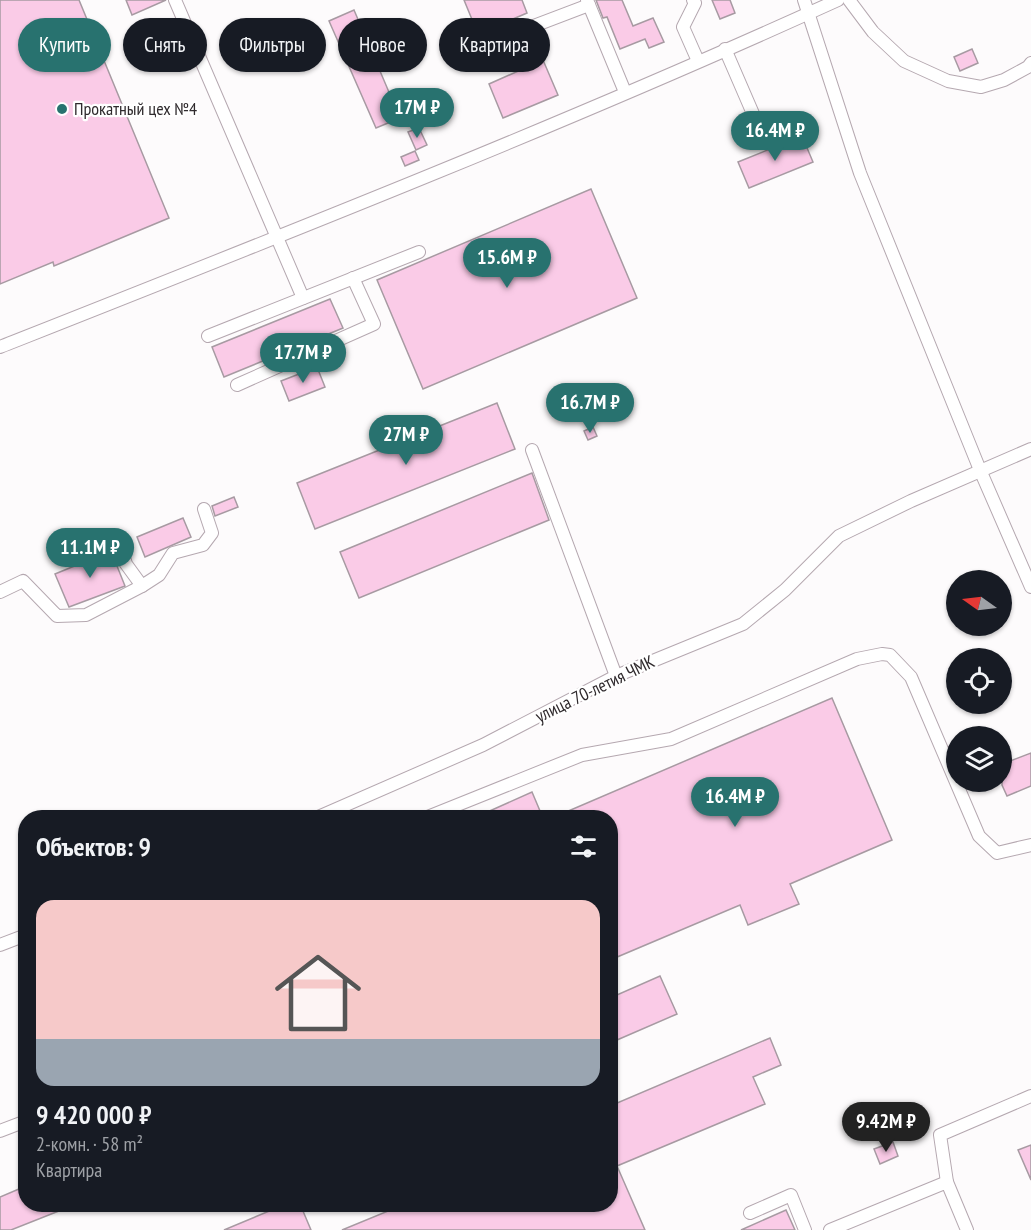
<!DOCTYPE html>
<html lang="ru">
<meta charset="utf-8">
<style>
:root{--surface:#171b24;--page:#242831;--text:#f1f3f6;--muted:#9ea1a6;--line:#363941;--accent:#28726f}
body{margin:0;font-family:"PT Sans Narrow",sans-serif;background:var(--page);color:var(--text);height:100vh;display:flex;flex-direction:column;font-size:22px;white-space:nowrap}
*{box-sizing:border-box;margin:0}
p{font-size:20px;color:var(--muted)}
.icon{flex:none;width:33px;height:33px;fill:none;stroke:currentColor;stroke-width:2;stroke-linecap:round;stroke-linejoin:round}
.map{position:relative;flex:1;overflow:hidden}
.panel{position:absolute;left:18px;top:810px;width:600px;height:402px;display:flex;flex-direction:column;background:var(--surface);border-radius:24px;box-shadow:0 2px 4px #0004}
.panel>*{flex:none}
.banner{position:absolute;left:18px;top:18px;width:600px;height:54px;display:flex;gap:12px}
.needle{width:39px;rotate:284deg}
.buttons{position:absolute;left:946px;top:570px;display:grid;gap:12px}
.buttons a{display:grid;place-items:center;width:66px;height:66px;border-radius:50%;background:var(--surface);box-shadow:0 2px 4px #0004;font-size:30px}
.price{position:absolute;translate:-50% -51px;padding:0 14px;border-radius:21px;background:var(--accent);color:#fff;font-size:20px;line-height:39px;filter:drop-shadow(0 2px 3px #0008)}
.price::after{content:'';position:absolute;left:50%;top:36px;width:18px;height:14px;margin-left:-9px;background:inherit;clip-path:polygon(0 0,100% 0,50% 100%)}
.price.selected{background:#222;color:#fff}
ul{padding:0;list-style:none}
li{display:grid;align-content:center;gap:12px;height:318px;padding:0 18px}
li+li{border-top:2px solid var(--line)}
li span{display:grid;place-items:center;height:186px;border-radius:18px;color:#555}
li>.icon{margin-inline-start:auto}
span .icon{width:108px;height:108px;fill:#fffc;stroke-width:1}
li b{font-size:26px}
h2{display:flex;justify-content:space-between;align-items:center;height:72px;padding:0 18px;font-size:26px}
.tag{padding:0 21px;border-radius:27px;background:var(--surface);box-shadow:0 2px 4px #0004;font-size:21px;line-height:54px}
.tag.selected{background:var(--accent);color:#fff}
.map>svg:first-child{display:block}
.building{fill:#facbe7;stroke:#a79aa2;stroke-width:1.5}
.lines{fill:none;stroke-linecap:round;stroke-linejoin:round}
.minor-casing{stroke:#b5a8b0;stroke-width:14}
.minor{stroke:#fff;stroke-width:12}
.poi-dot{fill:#28726f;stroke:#fff;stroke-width:2}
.labels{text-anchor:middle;stroke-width:4.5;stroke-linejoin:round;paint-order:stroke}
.poi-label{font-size:18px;fill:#2f2a2d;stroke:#fff;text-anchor:start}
.street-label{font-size:18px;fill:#2f2a2d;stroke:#fff}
</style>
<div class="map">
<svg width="1031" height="1230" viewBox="0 0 1031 1230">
<rect width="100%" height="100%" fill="#fdfbfc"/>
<!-- building -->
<g class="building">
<path d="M 0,0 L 79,0 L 169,218 L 54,266 L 53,262 L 0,284 Z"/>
<path d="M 126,0 L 166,0 L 132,15 Z"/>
<path d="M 464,0 L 522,0 L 527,13 L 478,34 Z"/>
<path d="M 596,0 L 622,0 L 633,26 L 653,18 L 664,42 L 649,48 L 645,39 L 620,49 L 607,17 L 603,18 Z"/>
<path d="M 712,0 L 730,0 L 735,13 L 720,19 Z"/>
<path d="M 354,10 L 400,118 L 376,128 L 329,21 Z"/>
<path d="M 972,49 L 978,63 L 960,71 L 954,57 Z"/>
<path d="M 543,60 L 558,95 L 503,118 L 489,84 Z"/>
<path d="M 419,128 L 427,145 L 416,150 L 408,132 Z"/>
<path d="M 802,136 L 813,162 L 749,188 L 738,162 Z"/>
<path d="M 415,151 L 419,160 L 405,166 L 401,157 Z"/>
<path d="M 591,189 L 637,298 L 423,389 L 377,280 Z"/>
<path d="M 330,299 L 343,328 L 224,377 L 212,347 Z"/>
<path d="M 317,367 L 325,387 L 289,401 L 281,381 Z"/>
<path d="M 497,403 L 515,449 L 315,529 L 297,483 Z"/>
<path d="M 593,427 L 597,436 L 588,440 L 584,431 Z"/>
<path d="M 532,473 L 549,520 L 359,598 L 340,552 Z"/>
<path d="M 234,497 L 238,507 L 215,516 L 212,506 Z"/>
<path d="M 183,518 L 191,537 L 145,557 L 137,537 Z"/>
<path d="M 111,551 L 125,586 L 69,607 L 55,574 Z"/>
<path d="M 832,698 L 892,840 L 790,884 L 799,904 L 748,925 L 740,905 L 610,960 L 610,818 L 552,818 Z"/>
<path d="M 1031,753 L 1031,786 L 1007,796 L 1002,785 L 1002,764 Z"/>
<path d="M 532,792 L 543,818 L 474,818 Z"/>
<path d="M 660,976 L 677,1014 L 610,1043 L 610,998 Z"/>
<path d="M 770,1038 L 781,1065 L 753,1077 L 765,1104 L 617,1166 L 645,1230 L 342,1230 L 405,1204 L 610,1204 L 610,1106 Z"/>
<path d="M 893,1142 L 898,1156 L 880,1164 L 874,1149 Z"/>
<path d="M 1031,1145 L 1031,1180 L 1018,1150 Z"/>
<path d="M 26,1186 L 26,1204 L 74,1205 L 11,1230 L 0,1230 L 0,1197 Z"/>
<path d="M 286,1204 L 300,1204 L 311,1230 L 224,1230 Z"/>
<path d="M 786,1210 L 795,1230 L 741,1230 Z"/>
</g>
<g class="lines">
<defs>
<g id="minor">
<path d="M 175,0 L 303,298"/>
<path d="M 587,0 L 625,92"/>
<path d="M 693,0 L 695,3 L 683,27 L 698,61"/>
<path d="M 804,0 L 860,173 L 980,470 L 1031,587"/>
<path d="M 849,0 L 873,32 L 904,61 L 948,81 L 981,87 L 1004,80 L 1028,67 L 1031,63"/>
<path d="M 473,49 L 589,5"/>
<path d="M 725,49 L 764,139 L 799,125"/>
<path d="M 208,336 L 419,252"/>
<path d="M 0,347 C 281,236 563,125 838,0"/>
<path d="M 237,385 L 374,324 L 353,278"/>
<path d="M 532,450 L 616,676"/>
<path d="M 120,544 L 126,564 L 142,586"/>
<path d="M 0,592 L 23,581 L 57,616 L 86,615 L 142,586 L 159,575 L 173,553 L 203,545 L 212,533 L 204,509"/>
<path d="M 316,818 L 483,745 L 616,676 L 743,624 L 785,590 L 839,536 L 911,501 L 1031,449"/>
<path d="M 425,818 L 582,755 L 671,739 L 857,659 L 882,654 L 890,655 L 911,677 L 979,836 L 997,853 L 1031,845"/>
<path d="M 0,945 L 26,935"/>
<path d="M 0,1131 L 26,1121"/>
<path d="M 947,1182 L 940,1135 L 1031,1096"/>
<path d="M 750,1213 L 791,1195 L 805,1230"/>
<path d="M 830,1230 L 947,1182 L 967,1230"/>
</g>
</defs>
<!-- minor casing -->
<use href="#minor" class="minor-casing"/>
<!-- minor -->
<use href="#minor" class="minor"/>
</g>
<!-- markers -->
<circle class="poi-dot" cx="62" cy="109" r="6"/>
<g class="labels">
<!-- poi labels -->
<g class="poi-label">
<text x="74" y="115">Прокатный цех №4</text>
</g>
<!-- street labels -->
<g class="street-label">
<text transform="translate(595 689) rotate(-26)" y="6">улица 70-летия ЧМК</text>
</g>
</g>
</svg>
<div class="buttons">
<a><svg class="needle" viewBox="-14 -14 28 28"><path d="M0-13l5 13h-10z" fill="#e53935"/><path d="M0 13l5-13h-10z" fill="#9ea1a6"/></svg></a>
<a><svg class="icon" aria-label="locate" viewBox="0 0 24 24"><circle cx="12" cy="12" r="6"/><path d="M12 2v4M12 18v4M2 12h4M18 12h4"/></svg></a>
<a><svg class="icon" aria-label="layers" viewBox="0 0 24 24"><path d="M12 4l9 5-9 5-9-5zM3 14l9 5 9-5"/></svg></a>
</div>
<b class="price" style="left:417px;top:139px">17M ₽</b>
<b class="price" style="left:775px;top:162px">16.4M ₽</b>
<b class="price" style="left:507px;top:289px">15.6M ₽</b>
<b class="price" style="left:303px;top:384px">17.7M ₽</b>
<b class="price" style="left:590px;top:434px">16.7M ₽</b>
<b class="price" style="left:406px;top:466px">27M ₽</b>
<b class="price" style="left:90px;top:579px">11.1M ₽</b>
<b class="price" style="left:735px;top:828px">16.4M ₽</b>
<b class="price selected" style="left:886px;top:1153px">9.42M ₽</b>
<div class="banner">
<a class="tag selected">Купить</a>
<a class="tag">Снять</a>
<a class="tag">Фильтры</a>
<a class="tag">Новое</a>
<a class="tag">Квартира</a>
</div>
<section class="panel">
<h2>Объектов: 9<svg class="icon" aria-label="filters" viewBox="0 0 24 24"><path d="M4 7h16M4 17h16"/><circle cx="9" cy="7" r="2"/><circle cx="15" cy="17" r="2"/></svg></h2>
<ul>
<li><span style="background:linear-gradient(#f6c9c9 75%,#9aa5b1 0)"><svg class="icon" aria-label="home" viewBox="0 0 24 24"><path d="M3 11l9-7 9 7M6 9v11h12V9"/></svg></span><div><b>9 420 000 ₽</b><p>2-комн. · 58 m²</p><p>Квартира</p></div></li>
</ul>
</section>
</div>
